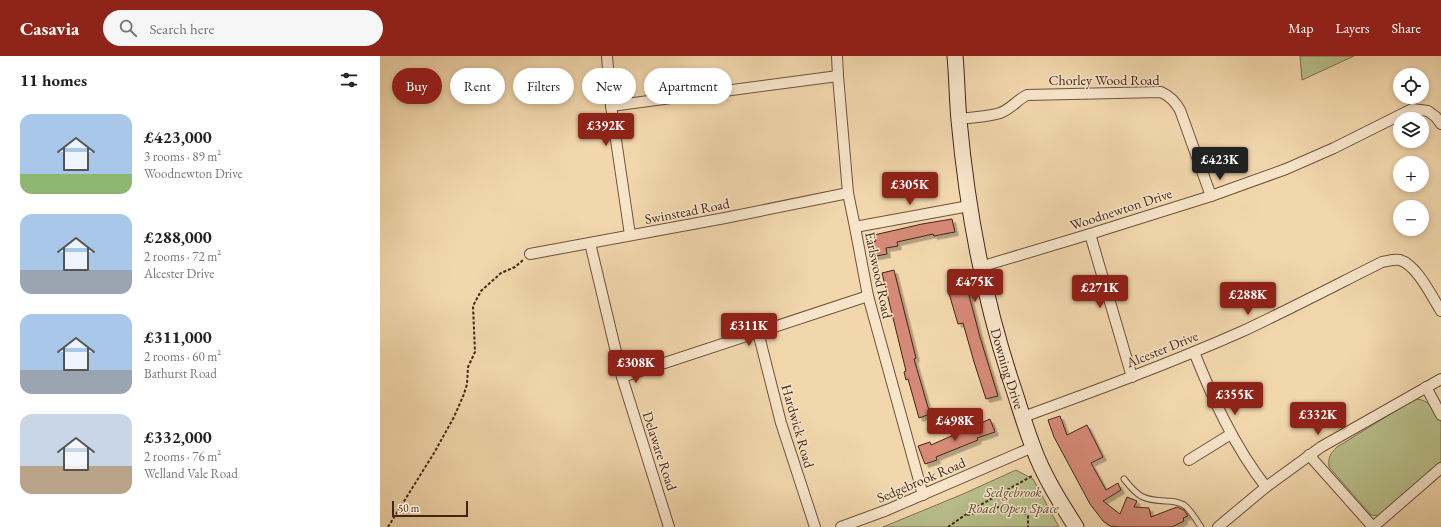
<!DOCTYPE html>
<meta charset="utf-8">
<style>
:root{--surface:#fff;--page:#f6f6f6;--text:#202124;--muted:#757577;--accent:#8f2418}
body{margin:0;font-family:"EB Garamond",serif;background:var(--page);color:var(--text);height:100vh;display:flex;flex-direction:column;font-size:15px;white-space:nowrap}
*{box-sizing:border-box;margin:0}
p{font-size:13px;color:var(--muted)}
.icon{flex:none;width:22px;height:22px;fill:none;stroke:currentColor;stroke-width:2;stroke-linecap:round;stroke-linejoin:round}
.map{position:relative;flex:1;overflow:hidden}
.drawer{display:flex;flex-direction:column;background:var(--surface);width:380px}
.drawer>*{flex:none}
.hud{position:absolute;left:12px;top:12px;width:380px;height:36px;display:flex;gap:8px}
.tools{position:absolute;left:1013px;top:12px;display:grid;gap:8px}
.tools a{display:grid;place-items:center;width:36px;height:36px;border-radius:50%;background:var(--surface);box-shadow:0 2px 6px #0003;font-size:20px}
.scale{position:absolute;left:12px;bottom:10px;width:76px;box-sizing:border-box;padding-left:4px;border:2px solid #432518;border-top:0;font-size:11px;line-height:14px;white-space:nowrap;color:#432518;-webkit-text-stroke:3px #f7e5ca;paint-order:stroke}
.price{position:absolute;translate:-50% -34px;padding:0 9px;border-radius:4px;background:var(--accent);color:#fff;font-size:13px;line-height:26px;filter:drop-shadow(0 1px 2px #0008)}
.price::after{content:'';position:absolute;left:50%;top:24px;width:12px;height:9px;margin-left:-6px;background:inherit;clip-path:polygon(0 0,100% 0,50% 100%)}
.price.active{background:#222;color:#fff}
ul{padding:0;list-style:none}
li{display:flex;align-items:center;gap:12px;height:100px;padding:0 20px}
li span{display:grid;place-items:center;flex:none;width:112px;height:80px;border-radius:12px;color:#555}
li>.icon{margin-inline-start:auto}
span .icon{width:48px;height:48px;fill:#fffc;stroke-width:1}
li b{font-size:17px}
h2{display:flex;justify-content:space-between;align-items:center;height:48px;padding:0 20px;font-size:17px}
.tag{padding:0 14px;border-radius:18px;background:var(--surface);box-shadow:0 2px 6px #0003;font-size:14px;line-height:36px}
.tag.active{background:var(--accent);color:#fff}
header{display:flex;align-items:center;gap:24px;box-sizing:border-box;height:56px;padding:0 20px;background:var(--accent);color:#fff}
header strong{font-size:19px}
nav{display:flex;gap:22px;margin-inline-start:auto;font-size:14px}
.search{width:280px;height:36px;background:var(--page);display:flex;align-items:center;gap:10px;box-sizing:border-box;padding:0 14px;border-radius:22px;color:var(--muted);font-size:15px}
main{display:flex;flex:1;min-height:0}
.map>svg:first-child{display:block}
.green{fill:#b8bf8b;stroke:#7e7252}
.building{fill:#d58976;stroke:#432518;filter:url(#shadow)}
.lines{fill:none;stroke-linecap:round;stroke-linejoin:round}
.lane-casing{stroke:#6f523d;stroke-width:7}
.street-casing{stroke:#6f523d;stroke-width:12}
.secondary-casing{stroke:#432518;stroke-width:17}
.path{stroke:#432518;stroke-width:2;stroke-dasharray:3 2;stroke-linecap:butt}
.lane{stroke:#f7e5ca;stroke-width:5}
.street{stroke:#f7e5ca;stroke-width:10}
.secondary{stroke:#f7e5ca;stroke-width:15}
.labels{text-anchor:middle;stroke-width:3;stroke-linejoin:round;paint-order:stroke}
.street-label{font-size:14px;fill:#432518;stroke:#f7e5ca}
.park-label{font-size:14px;font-style:italic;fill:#604c35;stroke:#f7e5ca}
</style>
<header>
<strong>Casavia</strong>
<div class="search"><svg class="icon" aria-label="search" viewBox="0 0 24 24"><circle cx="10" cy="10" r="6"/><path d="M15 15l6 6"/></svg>Search here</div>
<nav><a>Map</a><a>Layers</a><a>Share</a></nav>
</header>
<main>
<section class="drawer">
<h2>11 homes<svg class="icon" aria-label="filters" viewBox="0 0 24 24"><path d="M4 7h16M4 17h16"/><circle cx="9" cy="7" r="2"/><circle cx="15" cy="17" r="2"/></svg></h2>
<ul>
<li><span style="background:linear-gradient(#a9c7e8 75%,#8fb573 0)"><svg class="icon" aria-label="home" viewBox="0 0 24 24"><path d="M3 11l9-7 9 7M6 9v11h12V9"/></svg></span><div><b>£423,000</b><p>3 rooms · 89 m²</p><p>Woodnewton Drive</p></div></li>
<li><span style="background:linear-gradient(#a9c7e8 70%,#9aa5b1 0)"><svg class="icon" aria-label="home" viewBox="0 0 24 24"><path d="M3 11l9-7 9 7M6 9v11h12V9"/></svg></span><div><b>£288,000</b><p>2 rooms · 72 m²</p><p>Alcester Drive</p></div></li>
<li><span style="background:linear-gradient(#a9c7e8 70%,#9aa5b1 0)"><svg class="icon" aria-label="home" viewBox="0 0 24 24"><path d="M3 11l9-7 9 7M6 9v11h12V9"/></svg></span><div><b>£311,000</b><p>2 rooms · 60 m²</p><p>Bathurst Road</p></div></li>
<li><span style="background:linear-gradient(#c9d6e8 65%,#b9a48a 0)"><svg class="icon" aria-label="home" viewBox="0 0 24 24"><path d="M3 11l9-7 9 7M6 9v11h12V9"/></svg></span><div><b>£332,000</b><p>2 rooms · 76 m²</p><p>Welland Vale Road</p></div></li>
</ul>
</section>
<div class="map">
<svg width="1061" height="471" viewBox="0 0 1061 471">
<defs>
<filter id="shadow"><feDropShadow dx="3.5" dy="3.5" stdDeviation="0" flood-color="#0004"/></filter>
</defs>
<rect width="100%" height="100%" fill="#f2d7ad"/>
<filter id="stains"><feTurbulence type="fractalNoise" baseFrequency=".005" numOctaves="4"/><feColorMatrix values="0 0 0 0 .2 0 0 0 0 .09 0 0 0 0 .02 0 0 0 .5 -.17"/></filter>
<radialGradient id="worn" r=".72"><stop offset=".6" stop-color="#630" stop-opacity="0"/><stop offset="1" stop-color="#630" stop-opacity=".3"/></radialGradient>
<!-- green -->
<g class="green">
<path d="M 920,0 L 974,0 L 922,24 Z"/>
<path d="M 1038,343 C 1049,345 1058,355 1061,366 C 1061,374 1061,398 1061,407 L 999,460 L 991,459 L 949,411 C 948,401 950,398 957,391 L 1030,346 Z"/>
<path d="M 636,414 L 653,423 L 679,471 L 503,471 L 583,438 Z"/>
</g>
<!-- building -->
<g class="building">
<path d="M 572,163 L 575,176 L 554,180 L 553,178 L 517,186 L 518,190 L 506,192 L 507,198 L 491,201 L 488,187 L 496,185 L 494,179 L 542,168 Z"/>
<path d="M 514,214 L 536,302 L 534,303 L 550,358 L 539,362 L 528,323 L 526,324 L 524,316 L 526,315 L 502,217 Z"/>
<path d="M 581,219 L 583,224 L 585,224 L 600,281 L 618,340 L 606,343 L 594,306 L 583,267 L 578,268 L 568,234 L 573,233 L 571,223 Z"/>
<path d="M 680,360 L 687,379 L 707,369 L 723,401 L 711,407 L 726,434 L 738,427 L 741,434 L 723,445 L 740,458 L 747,441 L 757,445 L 754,451 L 769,452 L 771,461 L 797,451 L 804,454 L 808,460 L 803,462 L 804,465 L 792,471 L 739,471 L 733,470 L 732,471 L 723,465 L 710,448 L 674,381 L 668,364 Z"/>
<path d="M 610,363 L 615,376 L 597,382 L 598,384 L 556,401 L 557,404 L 545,408 L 538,390 L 550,386 L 551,389 Z"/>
</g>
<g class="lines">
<defs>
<path id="lane" d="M 744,423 C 758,441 763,444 786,445 C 792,445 798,446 804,449 C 811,454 816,464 821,471"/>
<g id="street">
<path d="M 227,0 L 231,50 L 250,179"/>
<path d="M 457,0 L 458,20 L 468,137 L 475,171 L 488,240 L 543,439"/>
<path d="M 231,50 L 458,20"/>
<path d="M 579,63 C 592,61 608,61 620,57 C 631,53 637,44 647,39 L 781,36 C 790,40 795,45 800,54 L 831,140"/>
<path d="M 475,171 L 589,150"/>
<path d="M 710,178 L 752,321"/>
<path d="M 210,187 L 242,321 L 289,471"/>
<path d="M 150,198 L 345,162 L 468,137"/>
<path d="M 600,211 L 710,178 L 831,140 L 906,113 L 954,92 L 1032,53 L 1048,55 L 1056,61 L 1061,68"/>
<path d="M 378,276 L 401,367 L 435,471"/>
<path d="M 814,296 C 833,343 854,390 886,431"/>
<path d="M 242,321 L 488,240"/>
<path d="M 1046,331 L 1061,359"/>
<path d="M 643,361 C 717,334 791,307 863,275 C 910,253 956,229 1002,206 C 1008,205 1014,203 1020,204 C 1037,209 1052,241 1061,255"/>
<path d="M 929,399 L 993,471"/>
<path d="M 809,404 L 851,378"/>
<path d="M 461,471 L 507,454 L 653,391"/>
<path d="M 838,471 L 886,431 L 941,391 L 1061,323"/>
<path d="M 993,471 L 1061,412"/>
</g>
<g id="secondary">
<path id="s1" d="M 575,0 C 577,21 577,43 579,64 C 587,152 603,238 630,322 C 638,345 644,368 653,391 C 663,419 680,446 696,471"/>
</g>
</defs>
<!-- lane casing -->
<use href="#lane" class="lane-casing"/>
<!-- street casing -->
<use href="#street" class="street-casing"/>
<!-- secondary casing -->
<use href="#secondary" class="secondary-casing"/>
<!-- path -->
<g class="path">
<path d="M 587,459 L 622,450 L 635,450 L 648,460 L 648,471"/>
<path d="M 8,471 L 54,397 L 74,361 L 84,338 L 87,328 L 88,311 L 95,296 L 93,250 L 101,235 L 121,217 L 135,211 L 143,204"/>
<path d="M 568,471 L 595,452 L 652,420"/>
</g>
<!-- lane -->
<use href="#lane" class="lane"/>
<!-- street -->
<use href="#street" class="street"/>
<!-- secondary -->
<use href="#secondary" class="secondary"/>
</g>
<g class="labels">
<!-- street labels -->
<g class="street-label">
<text x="724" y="29">Chorley Wood Road</text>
<text transform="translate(741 153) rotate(-18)" y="5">Woodnewton Drive</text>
<text transform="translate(307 155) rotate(-11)" y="5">Swinstead Road</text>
<text transform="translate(499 219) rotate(78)" y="5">Earlswood Road</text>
<text transform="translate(782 293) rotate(-22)" y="5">Alcester Drive</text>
<text dy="5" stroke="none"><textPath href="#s1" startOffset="318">Downing Drive</textPath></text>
<text transform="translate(418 370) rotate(74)" y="5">Hardwick Road</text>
<text transform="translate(280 395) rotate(72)" y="5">Delaware Road</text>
<text transform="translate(541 424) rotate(-23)" y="5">Sedgebrook Road</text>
</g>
<!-- park labels -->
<g class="park-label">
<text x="633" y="441">Sedgebrook<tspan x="633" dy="16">Road Open Space</tspan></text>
</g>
</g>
<rect width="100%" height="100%" filter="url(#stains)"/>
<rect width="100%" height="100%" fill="url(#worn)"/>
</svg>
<div class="tools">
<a><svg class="icon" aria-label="locate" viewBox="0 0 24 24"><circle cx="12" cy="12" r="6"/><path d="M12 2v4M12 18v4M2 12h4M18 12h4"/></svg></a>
<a><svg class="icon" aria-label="layers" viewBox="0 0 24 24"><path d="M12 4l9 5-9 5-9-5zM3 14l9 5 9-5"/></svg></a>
<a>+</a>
<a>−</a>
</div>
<div class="scale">50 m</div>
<b class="price" style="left:226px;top:91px">£392K</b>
<b class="price active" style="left:840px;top:125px">£423K</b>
<b class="price" style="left:530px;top:150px">£305K</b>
<b class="price" style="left:595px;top:247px">£475K</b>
<b class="price" style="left:720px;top:253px">£271K</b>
<b class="price" style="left:868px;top:260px">£288K</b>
<b class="price" style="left:369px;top:291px">£311K</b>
<b class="price" style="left:256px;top:328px">£308K</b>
<b class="price" style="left:855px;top:360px">£355K</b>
<b class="price" style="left:938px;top:380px">£332K</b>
<b class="price" style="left:575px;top:386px">£498K</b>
<div class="hud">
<a class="tag active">Buy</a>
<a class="tag">Rent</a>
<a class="tag">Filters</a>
<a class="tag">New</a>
<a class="tag">Apartment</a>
</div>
</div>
</main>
